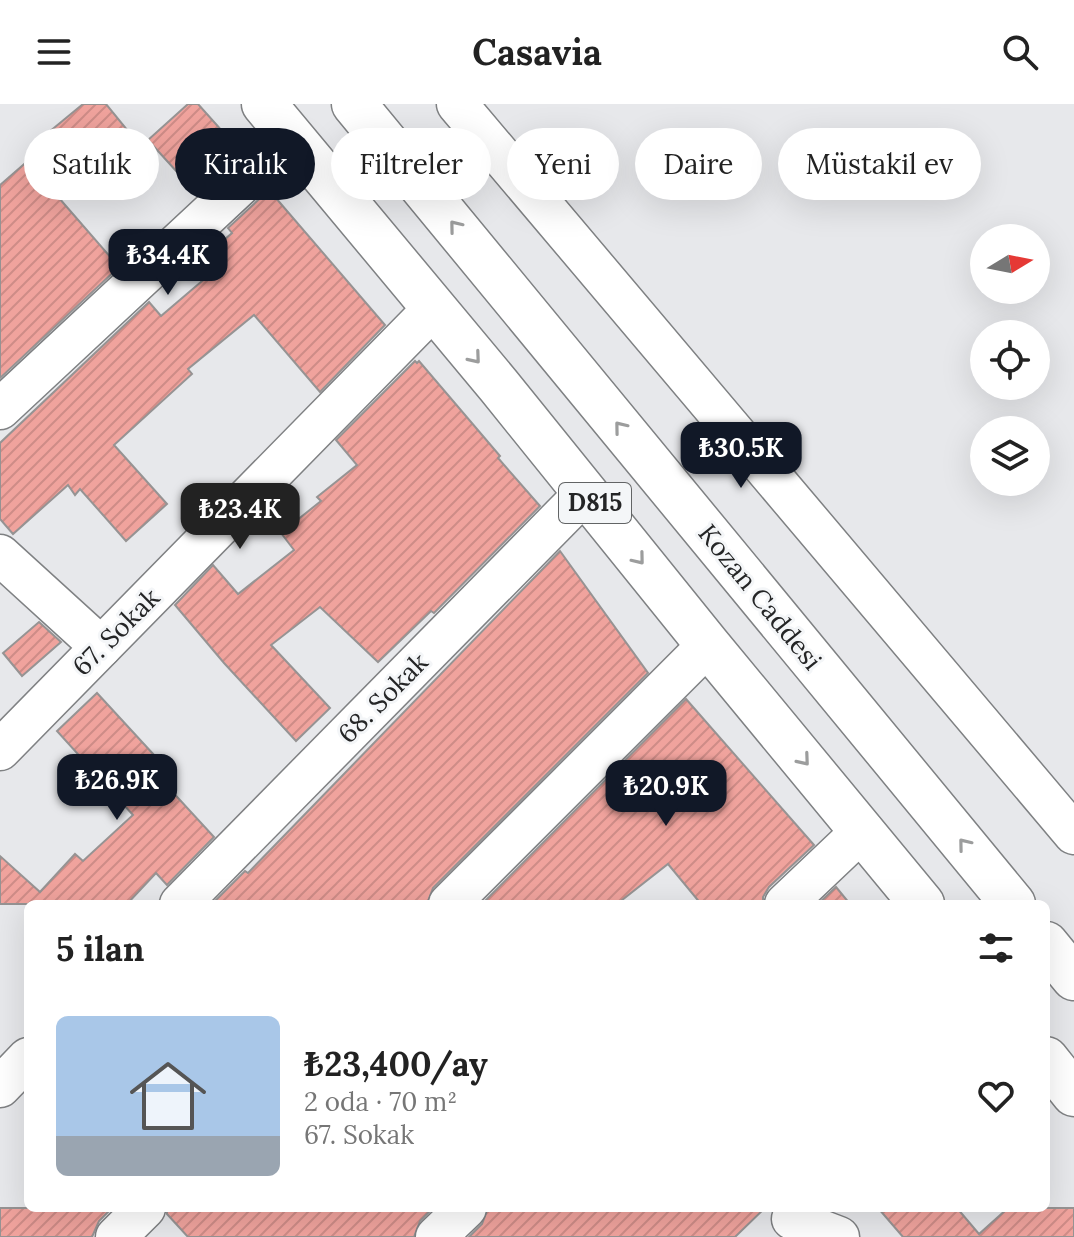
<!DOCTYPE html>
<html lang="tr">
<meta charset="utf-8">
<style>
:root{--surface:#fff;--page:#f2f2f2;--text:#222;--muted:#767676;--line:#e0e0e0;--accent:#111827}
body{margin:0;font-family:Lora,serif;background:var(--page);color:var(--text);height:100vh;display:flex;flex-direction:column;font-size:30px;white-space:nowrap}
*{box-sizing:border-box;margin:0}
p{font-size:26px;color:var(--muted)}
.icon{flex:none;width:44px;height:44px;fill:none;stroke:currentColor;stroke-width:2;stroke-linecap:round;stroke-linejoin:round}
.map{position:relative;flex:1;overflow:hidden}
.side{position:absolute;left:24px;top:796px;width:1026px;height:312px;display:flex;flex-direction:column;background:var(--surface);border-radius:12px;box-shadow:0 8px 32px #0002}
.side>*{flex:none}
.guide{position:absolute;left:24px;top:24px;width:1026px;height:72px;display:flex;gap:16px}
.needle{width:52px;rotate:80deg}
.buttons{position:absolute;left:970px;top:120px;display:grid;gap:16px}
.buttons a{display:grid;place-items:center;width:80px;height:80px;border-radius:50%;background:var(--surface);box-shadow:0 8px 32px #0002;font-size:40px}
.price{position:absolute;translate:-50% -68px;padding:0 18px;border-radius:16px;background:var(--accent);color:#fff;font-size:26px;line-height:52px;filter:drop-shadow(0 2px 4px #0008)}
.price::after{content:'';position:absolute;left:50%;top:48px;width:24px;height:18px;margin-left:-12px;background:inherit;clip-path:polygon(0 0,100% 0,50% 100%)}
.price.on{background:#222;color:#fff}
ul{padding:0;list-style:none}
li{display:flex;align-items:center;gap:24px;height:200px;padding:0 32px}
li+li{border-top:2px solid var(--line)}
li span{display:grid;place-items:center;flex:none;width:224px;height:160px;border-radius:12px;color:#555}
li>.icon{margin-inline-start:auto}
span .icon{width:96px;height:96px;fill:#fffc;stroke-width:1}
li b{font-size:34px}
h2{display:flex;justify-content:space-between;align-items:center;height:96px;padding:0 32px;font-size:34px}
.tag{padding:0 28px;border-radius:36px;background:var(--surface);box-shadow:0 8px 32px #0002;font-size:28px;line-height:72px}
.tag.on{background:var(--accent);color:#fff}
header{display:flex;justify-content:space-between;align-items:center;height:104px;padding:0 32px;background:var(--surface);font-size:36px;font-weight:800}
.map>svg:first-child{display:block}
.building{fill:url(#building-hatch);stroke:#969393;stroke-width:2}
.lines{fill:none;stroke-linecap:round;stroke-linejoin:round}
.minor-casing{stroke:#7f8183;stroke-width:43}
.highway-casing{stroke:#7f8183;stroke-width:47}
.minor{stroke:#fff;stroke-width:40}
.highway{stroke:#fff;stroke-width:44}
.oneway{stroke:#9c9d9d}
.labels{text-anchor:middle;stroke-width:6;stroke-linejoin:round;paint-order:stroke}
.shield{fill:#f4f6f8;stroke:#626465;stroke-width:2}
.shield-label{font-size:24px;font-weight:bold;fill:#242526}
.street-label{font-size:26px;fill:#242526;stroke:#f4f6f8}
</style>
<header><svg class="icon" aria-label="menu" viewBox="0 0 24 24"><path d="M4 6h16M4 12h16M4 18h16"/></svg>Casavia<svg class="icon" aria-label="search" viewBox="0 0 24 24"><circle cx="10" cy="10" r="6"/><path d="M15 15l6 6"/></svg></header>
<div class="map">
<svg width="1074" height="1133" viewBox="0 0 1074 1133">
<defs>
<pattern id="building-hatch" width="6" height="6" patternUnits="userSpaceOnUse" patternTransform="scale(2)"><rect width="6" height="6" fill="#f0a39d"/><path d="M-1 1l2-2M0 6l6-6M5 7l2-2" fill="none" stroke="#ce8c87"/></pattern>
</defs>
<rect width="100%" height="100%" fill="#e7e8eb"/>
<!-- building -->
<g class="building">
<path d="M 83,0 L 106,0 L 133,33 L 59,94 L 119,163 L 0,274 L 0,81 L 38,48 L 32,42 Z"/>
<path d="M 188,0 L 198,0 L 240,47 L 197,90 L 148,36 Z"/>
<path d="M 269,86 L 385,221 L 320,288 L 254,211 L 188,265 L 192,270 L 114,341 L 167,400 L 126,437 L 80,385 L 75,391 L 68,381 L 13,430 L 0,415 L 0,339 L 149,198 L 161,212 L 215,166 L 204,153 L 232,129 L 228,124 Z"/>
<path d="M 415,257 L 417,259 L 419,257 L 500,352 L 498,354 L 540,402 L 434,509 L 431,507 L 378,558 L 320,503 L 271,541 L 330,604 L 296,637 L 224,559 L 175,501 L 213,461 L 238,490 L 294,446 L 281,429 L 321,397 L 317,393 L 357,361 L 336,336 Z"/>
<path d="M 560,447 L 648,569 L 433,784 L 427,800 L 212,800 L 245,767 L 248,769 Z"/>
<path d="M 39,518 L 61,538 L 22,572 L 3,549 Z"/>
<path d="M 97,589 L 154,651 L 145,658 L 214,733 L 167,781 L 156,769 L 127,800 L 0,800 L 0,752 L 40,788 L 75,750 L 83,757 L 133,711 L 57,627 Z"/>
<path d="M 686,595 L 814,741 L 769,783 L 763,793 L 763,800 L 701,800 L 668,760 L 617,800 L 482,800 Z"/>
<path d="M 836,783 L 850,800 L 818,800 Z"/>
<path d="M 0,1104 L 112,1104 L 99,1117 L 92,1133 L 0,1133 Z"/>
<path d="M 167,1104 L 433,1104 L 420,1117 L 414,1133 L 188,1133 L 167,1110 Z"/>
<path d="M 488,1104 L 765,1104 L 735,1133 L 469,1133 L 482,1120 Z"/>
<path d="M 878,1104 L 957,1104 L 979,1130 L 1008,1104 L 1074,1104 L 1074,1133 L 903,1133 Z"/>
</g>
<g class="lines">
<defs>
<g id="minor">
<path d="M 457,0 L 1074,730"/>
<path d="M 0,305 L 292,33"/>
<path d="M 0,451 L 101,543"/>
<path d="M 0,646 L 434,204"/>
<path d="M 180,800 L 586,388"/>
<path d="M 449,800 L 708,541"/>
<path d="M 785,800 L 863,726"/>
<path d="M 0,983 L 28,954"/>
<path d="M 792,1115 L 839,1133"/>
<path d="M 116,1133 L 145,1104"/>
<path d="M 436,1133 L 466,1104"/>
</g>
<g id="highway">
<path d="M 264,0 L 499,282 L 708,541 L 922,800"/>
<path d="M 354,0 L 1013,800"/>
<path d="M 1046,840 L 1074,874"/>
<path d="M 1046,955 L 1074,990"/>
</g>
</defs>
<!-- minor casing -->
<use href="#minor" class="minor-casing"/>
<!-- highway casing -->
<use href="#highway" class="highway-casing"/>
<!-- minor -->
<use href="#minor" class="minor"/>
<!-- highway -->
<use href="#highway" class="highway"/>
</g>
<!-- one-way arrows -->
<defs><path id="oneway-chevron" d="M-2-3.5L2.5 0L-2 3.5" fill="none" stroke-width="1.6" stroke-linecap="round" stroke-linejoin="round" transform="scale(2)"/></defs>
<g class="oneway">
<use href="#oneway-chevron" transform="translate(455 122) rotate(-129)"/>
<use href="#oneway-chevron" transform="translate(475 254) rotate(50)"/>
<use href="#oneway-chevron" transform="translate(620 323) rotate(-129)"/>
<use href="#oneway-chevron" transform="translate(639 455) rotate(51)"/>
<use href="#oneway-chevron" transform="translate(804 656) rotate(50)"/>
<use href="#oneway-chevron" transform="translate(964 740) rotate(-129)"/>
</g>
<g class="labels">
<!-- shield labels -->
<rect class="shield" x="559" y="379" width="72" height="40" rx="6"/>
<g class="shield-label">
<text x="595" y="407">D815</text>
</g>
<!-- street labels -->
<g class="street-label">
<text transform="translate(760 493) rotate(51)" y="9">Kozan Caddesi</text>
<text transform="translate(116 528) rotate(-45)" y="9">67. Sokak</text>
<text transform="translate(383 594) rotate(-45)" y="9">68. Sokak</text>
</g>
</g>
</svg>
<div class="buttons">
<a><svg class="needle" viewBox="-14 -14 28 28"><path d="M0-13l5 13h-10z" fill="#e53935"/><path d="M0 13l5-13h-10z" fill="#767676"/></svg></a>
<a><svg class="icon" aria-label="locate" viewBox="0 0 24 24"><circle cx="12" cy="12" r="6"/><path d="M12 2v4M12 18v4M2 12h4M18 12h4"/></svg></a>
<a><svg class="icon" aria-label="layers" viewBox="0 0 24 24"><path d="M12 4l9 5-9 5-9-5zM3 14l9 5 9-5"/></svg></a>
</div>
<b class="price" style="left:168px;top:193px">₺34.4K</b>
<b class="price" style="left:741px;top:386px">₺30.5K</b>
<b class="price on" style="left:240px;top:447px">₺23.4K</b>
<b class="price" style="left:117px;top:718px">₺26.9K</b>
<b class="price" style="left:666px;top:724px">₺20.9K</b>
<div class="guide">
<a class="tag">Satılık</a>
<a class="tag on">Kiralık</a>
<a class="tag">Filtreler</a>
<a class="tag">Yeni</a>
<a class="tag">Daire</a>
<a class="tag">Müstakil ev</a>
</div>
<section class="side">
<h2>5 ilan<svg class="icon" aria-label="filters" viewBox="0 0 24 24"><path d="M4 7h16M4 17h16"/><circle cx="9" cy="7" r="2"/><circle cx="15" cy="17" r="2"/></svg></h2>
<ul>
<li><span style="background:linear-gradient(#a9c7e8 75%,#9aa5b1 0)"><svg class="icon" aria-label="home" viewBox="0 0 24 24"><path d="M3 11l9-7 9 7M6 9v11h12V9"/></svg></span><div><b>₺23,400/ay</b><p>2 oda · 70 m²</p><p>67. Sokak</p></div><svg class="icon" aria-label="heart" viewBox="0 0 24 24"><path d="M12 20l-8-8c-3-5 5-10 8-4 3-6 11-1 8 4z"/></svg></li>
</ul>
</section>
</div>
